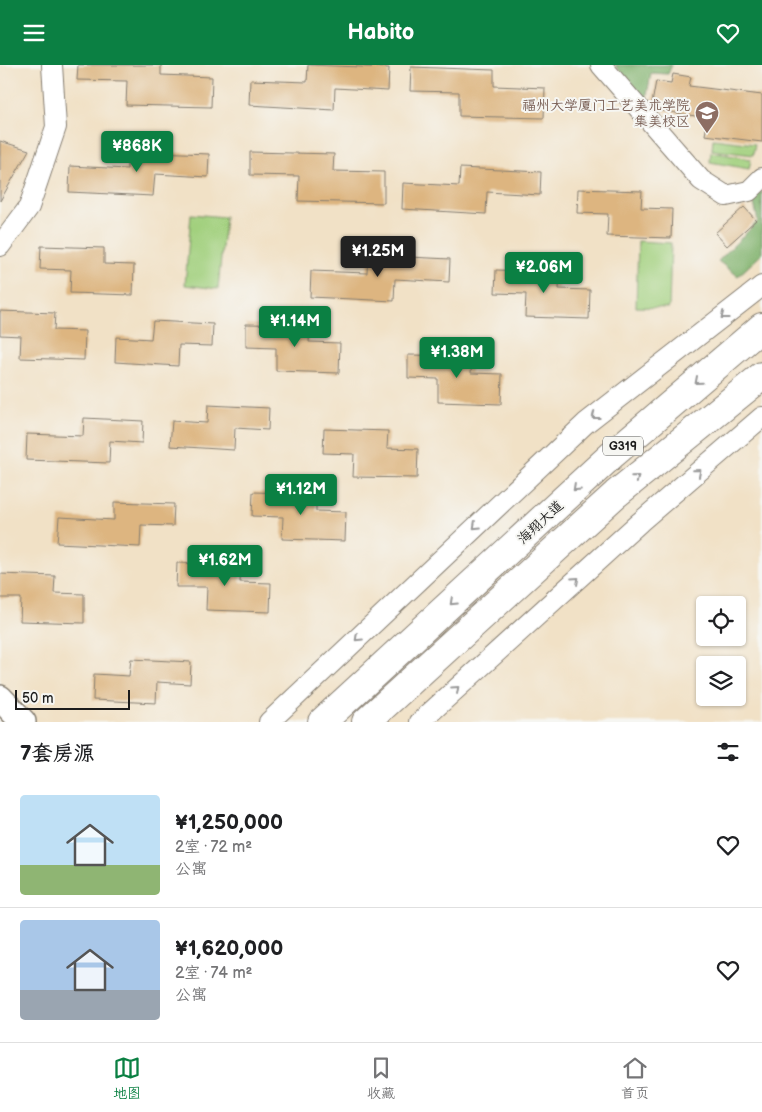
<!DOCTYPE html>
<html lang="zh">
<meta charset="utf-8">
<style>
:root{--surface:#fff;--page:#f6f6f6;--text:#202124;--muted:#757577;--line:#e0e0e0;--accent:#0b8043}
body{margin:0;font-family:"Balsamiq Sans","LXGW WenKai TC",sans-serif;background:var(--page);color:var(--text);height:100vh;display:flex;flex-direction:column;font-size:19px;white-space:nowrap}
*{box-sizing:border-box;margin:0}
p{font-size:16px;color:var(--muted)}
.icon{flex:none;width:28px;height:28px;fill:none;stroke:currentColor;stroke-width:2;stroke-linecap:round;stroke-linejoin:round}
.map{position:relative;height:657px;overflow:hidden}
.drawer{display:flex;flex-direction:column;background:var(--surface);flex:1}
.drawer>*{flex:none}
.buttons{position:absolute;left:696px;top:531px;display:grid;gap:10px}
.buttons a{display:grid;place-items:center;width:50px;height:50px;border-radius:5px;background:var(--surface);box-shadow:0 1px 4px #0004;font-size:25px}
.scale{position:absolute;left:15px;bottom:12px;width:115px;box-sizing:border-box;padding-left:5px;border:2px solid #1c1c1c;border-top:0;font-size:14px;line-height:18px;white-space:nowrap;color:#1c1c1c;-webkit-text-stroke:4px #f6f6f2;paint-order:stroke}
.price{position:absolute;translate:-50% -42px;padding:0 11px;border-radius:5px;background:var(--accent);color:#fff;font-size:16px;line-height:32px;filter:drop-shadow(0 1px 2px #0008)}
.price::after{content:'';position:absolute;left:50%;top:30px;width:15px;height:11px;margin-left:-8px;background:inherit;clip-path:polygon(0 0,100% 0,50% 100%)}
.price.on{background:#222;color:#fff}
ul{padding:0;list-style:none}
li{display:flex;align-items:center;gap:15px;height:125px;padding:0 20px}
li+li{border-top:1px solid var(--line)}
li span{display:grid;place-items:center;flex:none;width:140px;height:100px;border-radius:5px;color:#555}
li>.icon{margin-inline-start:auto}
span .icon{width:60px;height:60px;fill:#fffc;stroke-width:1}
li b{font-size:21px}
h2{display:flex;justify-content:space-between;align-items:center;height:60px;padding:0 20px;font-size:21px}
header{display:flex;justify-content:space-between;align-items:center;height:65px;padding:0 20px;background:var(--accent);color:#fff;font-size:22px;font-weight:600}
.menu{display:flex;justify-content:space-around;align-items:center;height:70px;border-top:1px solid var(--line);background:var(--surface);font-size:14px;color:var(--muted)}
.menu a{display:grid;justify-items:center;gap:2px}
.menu .on{color:var(--accent)}
.map>svg:first-child{display:block}
.green{fill:#a2d07e;stroke:#5f764d}
.forest{fill:#81b26d;stroke:#4e6744}
.building{fill:#ddb580}
.lines{fill:none;stroke-linecap:round;stroke-linejoin:round}
.minor-casing{stroke:#867e71;stroke-width:22}
.major-casing{stroke:#867e71;stroke-width:28}
.highway-casing{stroke:#867e71;stroke-width:30}
.minor{stroke:#fff;stroke-width:20}
.major{stroke:#fff;stroke-width:25}
.highway{stroke:#fff;stroke-width:28}
.oneway{stroke:#999}
.labels{text-anchor:middle;stroke-width:4;stroke-linejoin:round;paint-order:stroke}
.shield{fill:#f6f6f2;stroke:#5d5d5c;stroke-width:1}
.shield-label{font-size:12px;font-weight:bold;fill:#1c1c1c}
.education-label{font-size:14px;fill:#785e54;stroke:#f6f6f2;text-anchor:end}
.street-label{font-size:14px;fill:#1c1c1c;stroke:#f6f6f2}
</style>
<header><svg class="icon" aria-label="menu" viewBox="0 0 24 24"><path d="M4 6h16M4 12h16M4 18h16"/></svg>Habito<svg class="icon" aria-label="heart" viewBox="0 0 24 24"><path d="M12 20l-8-8c-3-5 5-10 8-4 3-6 11-1 8 4z"/></svg></header>
<div class="map">
<svg width="762" height="657" viewBox="0 0 762 657">
<rect width="100%" height="100%" fill="#f6f6f2"/>
<filter id="ink" filterUnits="userSpaceOnUse"><feTurbulence type="fractalNoise" baseFrequency=".02" numOctaves="2"/><feDisplacementMap in="SourceGraphic" scale="10" xChannelSelector="R" yChannelSelector="G"/><feConvolveMatrix kernelMatrix="1 2 1 2 8 2 1 2 1" color-interpolation-filters="sRGB"/></filter>
<filter id="wash" filterUnits="userSpaceOnUse"><feTurbulence type="fractalNoise" baseFrequency=".0096" numOctaves="4" result="noise"/><feDisplacementMap in="SourceGraphic" scale="20" xChannelSelector="R" yChannelSelector="G"/><feGaussianBlur stdDeviation="1.12" result="paint"/><feColorMatrix in="noise" values="0 0 0 0 0 0 0 0 0 0 0 0 0 0 0 0 0 1.4 0 .05"/><feComposite in="paint" operator="in"/></filter>
<g filter="url(#wash)">
<rect width="100%" height="100%" fill="#f1e1c6"/>
<!-- green -->
<g class="green">
<path d="M 713,74 L 755,79 L 753,90 L 712,85 Z"/>
<path d="M 711,87 L 751,94 L 749,104 L 710,97 Z"/>
<path d="M 191,149 L 225,152 L 218,224 L 185,220 Z"/>
<path d="M 638,176 L 671,178 L 669,243 L 636,242 Z"/>
</g>
<!-- forest -->
<g class="forest">
<path d="M 615,0 L 672,0 L 668,9 L 651,8 L 646,36 Z"/>
<path d="M 762,126 L 762,189 L 738,211 L 718,196 L 758,156 L 753,134 Z"/>
</g>
<g id="blocks">
<!-- building -->
<g class="building">
<path d="M 78,0 L 161,0 L 161,10 L 212,12 L 211,42 L 126,40 L 127,16 L 77,15 Z"/>
<path d="M 308,0 L 389,3 L 388,26 L 335,23 L 334,45 L 249,40 L 250,15 L 307,17 Z"/>
<path d="M 411,2 L 494,5 L 494,21 L 545,23 L 544,53 L 459,51 L 459,27 L 410,26 Z"/>
<path d="M 673,9 L 691,12 L 689,21 L 762,30 L 762,77 L 705,70 L 708,53 L 651,44 L 656,16 L 671,18 Z"/>
<path d="M 0,76 L 29,85 L 0,136 Z"/>
<path d="M 127,86 L 209,89 L 208,112 L 155,109 L 153,131 L 69,127 L 70,101 L 127,104 Z"/>
<path d="M 250,87 L 334,89 L 333,106 L 384,107 L 384,138 L 298,136 L 299,111 L 250,110 Z"/>
<path d="M 460,103 L 541,107 L 540,130 L 487,127 L 486,149 L 402,144 L 403,118 L 459,121 Z"/>
<path d="M 578,124 L 642,126 L 641,143 L 672,144 L 671,173 L 607,171 L 608,149 L 577,148 Z"/>
<path d="M 744,142 L 756,155 L 727,181 L 715,168 Z"/>
<path d="M 41,181 L 104,183 L 104,199 L 134,200 L 133,230 L 70,228 L 71,205 L 40,204 Z"/>
<path d="M 368,190 L 450,194 L 449,217 L 395,214 L 394,236 L 310,232 L 311,206 L 367,208 Z"/>
<path d="M 496,205 L 560,207 L 559,224 L 590,225 L 589,254 L 525,252 L 526,229 L 495,228 Z"/>
<path d="M 0,246 L 55,248 L 54,265 L 85,266 L 84,295 L 20,293 L 21,271 L 0,270 Z"/>
<path d="M 153,256 L 213,259 L 212,281 L 179,280 L 178,301 L 115,297 L 116,272 L 151,274 Z"/>
<path d="M 246,259 L 310,260 L 309,277 L 340,278 L 339,308 L 276,306 L 276,283 L 246,282 Z"/>
<path d="M 408,290 L 472,291 L 471,308 L 502,309 L 501,339 L 438,337 L 438,314 L 408,313 Z"/>
<path d="M 208,340 L 269,343 L 268,365 L 235,363 L 234,385 L 170,381 L 172,356 L 207,358 Z"/>
<path d="M 84,353 L 143,356 L 142,378 L 110,376 L 109,398 L 26,395 L 27,369 L 83,371 Z"/>
<path d="M 324,364 L 388,366 L 387,383 L 418,384 L 417,413 L 353,412 L 354,389 L 323,388 Z"/>
<path d="M 253,427 L 316,429 L 316,446 L 346,447 L 345,476 L 282,474 L 283,452 L 252,451 Z"/>
<path d="M 114,437 L 174,439 L 173,461 L 141,460 L 140,482 L 57,478 L 59,452 L 114,455 Z"/>
<path d="M 177,498 L 241,500 L 240,517 L 271,518 L 270,547 L 206,545 L 207,522 L 176,522 Z"/>
<path d="M 0,509 L 55,511 L 54,528 L 84,529 L 84,558 L 20,556 L 21,533 L 0,533 Z"/>
<path d="M 131,594 L 191,597 L 190,619 L 157,617 L 156,638 L 93,635 L 94,609 L 129,611 Z"/>
</g>
</g>
</g>
<g filter="url(#ink)">
<use href="#blocks" fill-opacity="0" stroke="#867e71" stroke-width="1"/>
<g class="lines">
<defs>
<g id="minor">
<path d="M 601,0 L 701,115 L 726,131 L 749,126 L 762,113"/>
<path d="M 0,181 L 29,142 L 56,62 L 52,0"/>
<path d="M 269,657 L 586,358 L 762,221"/>
<path d="M 420,657 L 640,457 L 762,352"/>
</g>
<path id="major" d="M 0,633 L 23,657"/>
<g id="highway">
<path d="M 322,657 L 613,389 L 762,262"/>
<path d="M 366,657 L 616,429 L 762,311"/>
</g>
</defs>
<!-- minor casing -->
<use href="#minor" class="minor-casing"/>
<!-- major casing -->
<use href="#major" class="major-casing"/>
<!-- highway casing -->
<use href="#highway" class="highway-casing"/>
<!-- minor -->
<use href="#minor" class="minor"/>
<!-- major -->
<use href="#major" class="major"/>
<!-- highway -->
<use href="#highway" class="highway"/>
</g>
<!-- one-way arrows -->
<defs><path id="oneway-chevron" d="M-2-3.5L2.5 0L-2 3.5" fill="none" stroke-width="1.6" stroke-linecap="round" stroke-linejoin="round" transform="scale(1.25)"/></defs>
<g class="oneway">
<use href="#oneway-chevron" transform="translate(724 251) rotate(142)"/>
<use href="#oneway-chevron" transform="translate(698 316) rotate(139)"/>
<use href="#oneway-chevron" transform="translate(595 351) rotate(142)"/>
<use href="#oneway-chevron" transform="translate(698 407) rotate(-41)"/>
<use href="#oneway-chevron" transform="translate(636 413) rotate(-39)"/>
<use href="#oneway-chevron" transform="translate(576 423) rotate(137)"/>
<use href="#oneway-chevron" transform="translate(476 461) rotate(137)"/>
<use href="#oneway-chevron" transform="translate(576 515) rotate(-42)"/>
<use href="#oneway-chevron" transform="translate(453 537) rotate(137)"/>
<use href="#oneway-chevron" transform="translate(358 573) rotate(137)"/>
<use href="#oneway-chevron" transform="translate(456 624) rotate(-42)"/>
</g>
</g>
<!-- icons -->
<defs>
<symbol id="university-pin" viewBox="-11 -11 22 30"><path d="M0 17L-7.5 6A9.5 9.5 0 1 1 7.5 6Z" fill="#8d6e63" stroke="#f6f6f2"/><path d="M0-5L7-2L0 1L-7-2ZM-4 1L0 2.5L4 1V4Q0 6-4 4Z" fill="#fff"/></symbol>
</defs>
<g fill-rule="evenodd">
<use href="#university-pin" x="693" y="34" width="28" height="38"/>
</g>
<g class="labels">
<!-- shield labels -->
<rect class="shield" x="603" y="371.5" width="40" height="19" rx="4"/>
<g class="shield-label">
<text x="623" y="385">G319</text>
</g>
<!-- education labels -->
<g class="education-label">
<text x="690" y="45">福州大学厦门工艺美术学院<tspan x="690" dy="16">集美校区</tspan></text>
</g>
<!-- street labels -->
<g class="street-label">
<text transform="translate(540 457) rotate(-43)" y="5">海翔大道</text>
</g>
</g>
</svg>
<div class="buttons">
<a><svg class="icon" aria-label="locate" viewBox="0 0 24 24"><circle cx="12" cy="12" r="6"/><path d="M12 2v4M12 18v4M2 12h4M18 12h4"/></svg></a>
<a><svg class="icon" aria-label="layers" viewBox="0 0 24 24"><path d="M12 4l9 5-9 5-9-5zM3 14l9 5 9-5"/></svg></a>
</div>
<div class="scale">50 m</div>
<b class="price" style="left:137px;top:108px">¥868K</b>
<b class="price on" style="left:378px;top:213px">¥1.25M</b>
<b class="price" style="left:544px;top:229px">¥2.06M</b>
<b class="price" style="left:295px;top:283px">¥1.14M</b>
<b class="price" style="left:457px;top:314px">¥1.38M</b>
<b class="price" style="left:301px;top:451px">¥1.12M</b>
<b class="price" style="left:225px;top:522px">¥1.62M</b>
</div>
<section class="drawer">
<h2>7套房源<svg class="icon" aria-label="filters" viewBox="0 0 24 24"><path d="M4 7h16M4 17h16"/><circle cx="9" cy="7" r="2"/><circle cx="15" cy="17" r="2"/></svg></h2>
<ul>
<li><span style="background:linear-gradient(#bfe0f5 70%,#8fb573 0)"><svg class="icon" aria-label="home" viewBox="0 0 24 24"><path d="M3 11l9-7 9 7M6 9v11h12V9"/></svg></span><div><b>¥1,250,000</b><p>2室 · 72 m²</p><p>公寓</p></div><svg class="icon" aria-label="heart" viewBox="0 0 24 24"><path d="M12 20l-8-8c-3-5 5-10 8-4 3-6 11-1 8 4z"/></svg></li>
<li><span style="background:linear-gradient(#a9c7e8 70%,#9aa5b1 0)"><svg class="icon" aria-label="home" viewBox="0 0 24 24"><path d="M3 11l9-7 9 7M6 9v11h12V9"/></svg></span><div><b>¥1,620,000</b><p>2室 · 74 m²</p><p>公寓</p></div><svg class="icon" aria-label="heart" viewBox="0 0 24 24"><path d="M12 20l-8-8c-3-5 5-10 8-4 3-6 11-1 8 4z"/></svg></li>
</ul>
</section>
<nav class="menu">
<a class="on"><svg class="icon" aria-label="map" viewBox="0 0 24 24"><path d="M3 6l6-2 6 2 6-2v14l-6 2-6-2-6 2zM9 4v14M15 6v14"/></svg>地图</a>
<a><svg class="icon" aria-label="saved" viewBox="0 0 24 24"><path d="M7 4h10v16l-5-4-5 4z"/></svg>收藏</a>
<a><svg class="icon" aria-label="home" viewBox="0 0 24 24"><path d="M3 11l9-7 9 7M6 9v11h12V9"/></svg>首页</a>
</nav>
